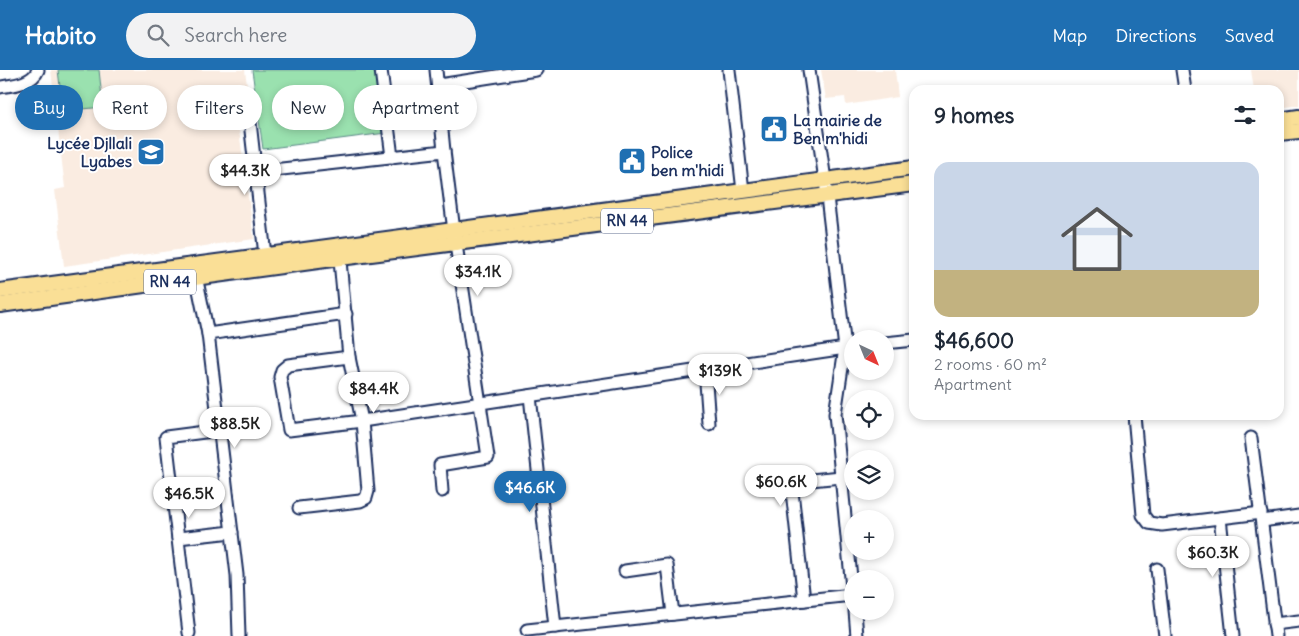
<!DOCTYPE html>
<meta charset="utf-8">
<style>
:root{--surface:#fff;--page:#f2f2f3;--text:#1f2937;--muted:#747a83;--line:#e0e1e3;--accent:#1f6fb2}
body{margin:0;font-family:Delius,sans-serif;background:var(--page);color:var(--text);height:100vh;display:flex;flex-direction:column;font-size:19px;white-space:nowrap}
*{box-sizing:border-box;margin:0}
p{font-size:16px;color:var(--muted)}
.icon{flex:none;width:28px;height:28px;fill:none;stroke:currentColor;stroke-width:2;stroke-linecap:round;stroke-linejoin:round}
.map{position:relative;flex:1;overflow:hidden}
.side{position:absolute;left:909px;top:15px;width:375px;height:335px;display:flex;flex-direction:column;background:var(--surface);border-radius:15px;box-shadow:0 2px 8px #0003}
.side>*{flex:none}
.banner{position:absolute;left:15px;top:15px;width:475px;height:45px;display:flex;gap:10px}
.needle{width:32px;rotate:137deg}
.tools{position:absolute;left:844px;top:260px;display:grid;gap:10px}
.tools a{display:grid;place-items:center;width:50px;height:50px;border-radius:50%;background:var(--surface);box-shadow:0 2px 8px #0003;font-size:25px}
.price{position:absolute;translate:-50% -42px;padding:0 11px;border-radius:18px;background:#fff;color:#222;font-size:16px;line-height:32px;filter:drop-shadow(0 1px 2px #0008)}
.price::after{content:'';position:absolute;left:50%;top:30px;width:15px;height:11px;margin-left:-8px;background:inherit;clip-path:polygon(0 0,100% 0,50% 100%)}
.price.selected{background:var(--accent);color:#fff}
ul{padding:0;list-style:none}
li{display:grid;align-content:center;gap:10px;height:265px;padding:0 25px}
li+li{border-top:1px solid var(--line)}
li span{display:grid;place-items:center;height:155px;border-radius:15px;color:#555}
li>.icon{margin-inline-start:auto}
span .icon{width:90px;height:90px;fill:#fffc;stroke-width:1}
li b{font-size:21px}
h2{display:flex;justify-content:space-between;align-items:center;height:60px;padding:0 25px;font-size:21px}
.pill{padding:0 18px;border-radius:22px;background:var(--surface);box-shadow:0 2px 8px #0003;font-size:18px;line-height:45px}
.pill.selected{background:var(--accent);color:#fff}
header{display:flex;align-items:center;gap:30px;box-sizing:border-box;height:70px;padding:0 25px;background:var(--accent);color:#fff}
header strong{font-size:24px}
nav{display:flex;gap:28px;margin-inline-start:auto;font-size:18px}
.search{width:350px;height:45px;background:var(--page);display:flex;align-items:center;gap:12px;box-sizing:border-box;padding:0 18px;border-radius:28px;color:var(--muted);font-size:19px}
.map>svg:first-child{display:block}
.built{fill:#faece1}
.green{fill:#9ae1af;stroke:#5a8886}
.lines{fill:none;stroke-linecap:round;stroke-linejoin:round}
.minor-casing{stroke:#1b2f5e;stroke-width:15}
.major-casing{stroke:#1b2f5e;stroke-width:18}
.minor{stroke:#fff;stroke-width:11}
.major{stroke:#fadf96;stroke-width:14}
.labels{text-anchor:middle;stroke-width:4;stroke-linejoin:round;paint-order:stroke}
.shield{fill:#fff;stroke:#5f6d8e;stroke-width:1}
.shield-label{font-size:15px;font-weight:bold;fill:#1b2f5e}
.poi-label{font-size:16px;font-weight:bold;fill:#1b2f5e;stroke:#fff;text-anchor:start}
</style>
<header>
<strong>Habito</strong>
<div class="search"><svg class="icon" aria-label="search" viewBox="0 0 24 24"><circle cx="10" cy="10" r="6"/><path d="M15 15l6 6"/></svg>Search here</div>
<nav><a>Map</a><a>Directions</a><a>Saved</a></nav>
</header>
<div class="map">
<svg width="1299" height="566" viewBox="0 0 1299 566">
<rect width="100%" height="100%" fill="#fff"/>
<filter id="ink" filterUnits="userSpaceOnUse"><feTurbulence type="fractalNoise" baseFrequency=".02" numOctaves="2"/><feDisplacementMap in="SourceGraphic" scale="10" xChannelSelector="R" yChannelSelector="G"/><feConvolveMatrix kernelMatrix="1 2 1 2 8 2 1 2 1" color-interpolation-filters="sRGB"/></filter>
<g filter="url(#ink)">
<!-- built -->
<g class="built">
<path d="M 51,0 L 245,0 L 251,44 L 237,46 L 254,169 L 64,196 L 55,120 L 65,118 Z"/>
<path d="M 821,0 L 895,0 L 898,27 L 846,35 L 845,27 L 826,29 Z"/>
<path d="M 1251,0 L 1299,0 L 1299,35 L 1279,38 L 1279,20 L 1254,20 Z"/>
</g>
<!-- green -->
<g class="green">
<path d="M 58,0 L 99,0 L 103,37 L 63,41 Z"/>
<path d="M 252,0 L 378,0 L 386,63 L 263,79 Z"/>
</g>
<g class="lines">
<defs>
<g id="minor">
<path d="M 381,0 L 392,87"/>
<path d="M 436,0 L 444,81 L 454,161 L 488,387 L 440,395 L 442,421"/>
<path d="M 729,0 L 743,121"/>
<path d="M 809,0 L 825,110 L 845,278 L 835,344 L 852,518"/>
<path d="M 1182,0 L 1185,20"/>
<path d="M 439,15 L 536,0"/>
<path d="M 0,17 C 13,15 32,14 38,0"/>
<path d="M 250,52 L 266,194"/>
<path d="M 255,102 L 444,81"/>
<path d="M 195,201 L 208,264 L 237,505 L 239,566"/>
<path d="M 208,264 L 346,244"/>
<path d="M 885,273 L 914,270"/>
<path d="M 349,287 L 288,295 L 282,300 L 280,307 L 289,360 L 362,351 L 852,277"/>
<path d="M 705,299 L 709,354"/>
<path d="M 530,326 L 555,557"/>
<path d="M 1134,345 L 1143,445 L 1149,453 L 1162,455 L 1261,443"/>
<path d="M 1251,368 L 1276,566"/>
<path d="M 299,438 L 360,431 L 366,428 L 368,421 L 362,351 L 349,287 L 339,180"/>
<path d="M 1220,448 L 1233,566"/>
<path d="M 1262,451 L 1299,446"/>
<path d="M 178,468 L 232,462"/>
<path d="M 1157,499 L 1165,566"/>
<path d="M 625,501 L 667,495 L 673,544"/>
<path d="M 804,530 L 791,412 L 841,407"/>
<path d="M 855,541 L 857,566"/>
<path d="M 1274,554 L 1299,551"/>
<path d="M 527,560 L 852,525"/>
<path d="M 189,563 L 166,367 L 220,360"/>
</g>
<g id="major">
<path d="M 1279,50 L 1299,47"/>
<path d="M 1279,63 L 1299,61"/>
<path d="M 0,221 L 914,98"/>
<path d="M 0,235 L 340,188 L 914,114"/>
</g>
</defs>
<!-- minor casing -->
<use href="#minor" class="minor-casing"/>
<!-- major casing -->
<use href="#major" class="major-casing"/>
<!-- minor -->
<use href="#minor" class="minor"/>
<!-- major -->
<use href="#major" class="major"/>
</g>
</g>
<!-- icons -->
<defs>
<symbol id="civic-square" viewBox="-11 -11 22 22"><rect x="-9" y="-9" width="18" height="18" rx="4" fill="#1f6fb2" stroke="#fff"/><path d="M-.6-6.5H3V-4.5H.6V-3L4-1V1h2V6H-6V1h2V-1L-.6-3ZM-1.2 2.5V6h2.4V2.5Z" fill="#fff"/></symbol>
<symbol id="school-square" viewBox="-11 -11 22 22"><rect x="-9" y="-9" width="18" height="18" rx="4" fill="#1f6fb2" stroke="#fff"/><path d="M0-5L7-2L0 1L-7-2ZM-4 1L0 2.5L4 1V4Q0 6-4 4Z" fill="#fff"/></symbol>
</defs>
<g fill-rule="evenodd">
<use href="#civic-square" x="758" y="43" width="32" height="32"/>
<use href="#school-square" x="135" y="66" width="32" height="32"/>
<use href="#civic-square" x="616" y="75" width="32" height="32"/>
</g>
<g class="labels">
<!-- shield labels -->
<g class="shield">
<rect x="601" y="138.5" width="52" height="25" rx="4"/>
<rect x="144" y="199.5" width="52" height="25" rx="4"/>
</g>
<g class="shield-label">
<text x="627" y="156">RN 44</text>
<text x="170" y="217">RN 44</text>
</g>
<!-- poi labels -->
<g class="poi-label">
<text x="793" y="56">La mairie de<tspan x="793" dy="18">Ben m'hidi</tspan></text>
<text x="132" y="79" text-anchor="end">Lycée Djllali<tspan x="132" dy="18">Lyabes</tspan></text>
<text x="651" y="88">Police<tspan x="651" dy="18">ben m'hidi</tspan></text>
</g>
</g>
</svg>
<div class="tools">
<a><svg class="needle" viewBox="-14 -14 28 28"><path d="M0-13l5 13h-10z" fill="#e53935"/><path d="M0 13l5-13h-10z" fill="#747a83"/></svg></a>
<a><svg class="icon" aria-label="locate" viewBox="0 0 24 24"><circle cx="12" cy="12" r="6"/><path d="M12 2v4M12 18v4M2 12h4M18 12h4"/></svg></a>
<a><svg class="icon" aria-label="layers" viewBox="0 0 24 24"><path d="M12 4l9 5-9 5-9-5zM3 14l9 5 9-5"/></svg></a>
<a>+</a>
<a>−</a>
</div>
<b class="price" style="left:245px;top:126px">$44.3K</b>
<b class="price" style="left:478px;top:227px">$34.1K</b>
<b class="price" style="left:720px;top:326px">$139K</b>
<b class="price" style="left:374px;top:344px">$84.4K</b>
<b class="price" style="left:235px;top:379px">$88.5K</b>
<b class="price" style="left:781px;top:437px">$60.6K</b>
<b class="price selected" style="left:530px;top:443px">$46.6K</b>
<b class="price" style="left:189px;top:449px">$46.5K</b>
<b class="price" style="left:1213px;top:508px">$60.3K</b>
<div class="banner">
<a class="pill selected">Buy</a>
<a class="pill">Rent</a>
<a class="pill">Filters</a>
<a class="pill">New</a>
<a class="pill">Apartment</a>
</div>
<section class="side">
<h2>9 homes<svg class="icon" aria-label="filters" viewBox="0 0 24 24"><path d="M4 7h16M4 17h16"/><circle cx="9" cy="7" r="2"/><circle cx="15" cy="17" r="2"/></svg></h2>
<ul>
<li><span style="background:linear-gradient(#c9d6e8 70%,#c2b280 0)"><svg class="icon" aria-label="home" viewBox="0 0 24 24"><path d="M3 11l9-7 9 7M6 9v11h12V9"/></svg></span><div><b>$46,600</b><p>2 rooms · 60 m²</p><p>Apartment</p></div></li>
</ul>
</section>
</div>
